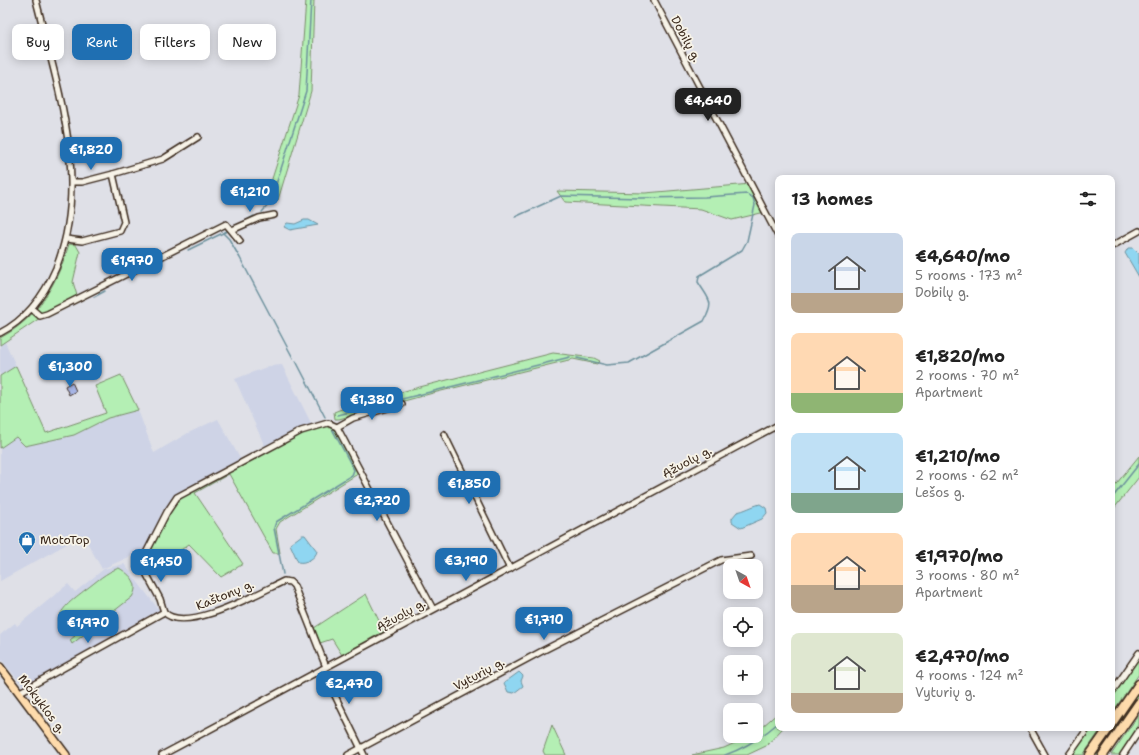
<!DOCTYPE html>
<meta charset="utf-8">
<style>
:root{--surface:#fff;--page:#f6f6f6;--text:#222;--muted:#767676;--accent:#1f6fb2}
body{margin:0;font-family:"Shantell Sans",sans-serif;background:var(--page);color:var(--text);height:100vh;display:flex;flex-direction:column;font-size:15px;white-space:nowrap}
*{box-sizing:border-box;margin:0}
p{font-size:13px;color:var(--muted)}
.icon{flex:none;width:22px;height:22px;fill:none;stroke:currentColor;stroke-width:2;stroke-linecap:round;stroke-linejoin:round}
.map{position:relative;flex:1;overflow:hidden}
.sheet{position:absolute;left:775px;top:175px;width:340px;height:556px;display:flex;flex-direction:column;background:var(--surface);border-radius:8px;box-shadow:0 2px 10px #0003}
.sheet>*{flex:none}
.guide{position:absolute;left:12px;top:24px;width:380px;height:36px;display:flex;gap:8px}
.needle{width:26px;rotate:140deg}
.fabs{position:absolute;left:723px;top:559px;display:grid;gap:8px}
.fabs a{display:grid;place-items:center;width:40px;height:40px;border-radius:8px;background:var(--surface);box-shadow:0 2px 10px #0003;font-size:20px}
.price{position:absolute;translate:-50% -34px;padding:0 9px;border-radius:8px;background:var(--accent);color:#fff;font-size:13px;line-height:26px;filter:drop-shadow(0 1px 2px #0008)}
.price::after{content:'';position:absolute;left:50%;top:24px;width:12px;height:9px;margin-left:-6px;background:inherit;clip-path:polygon(0 0,100% 0,50% 100%)}
.price.current{background:#222;color:#fff}
ul{padding:0;list-style:none}
li{display:flex;align-items:center;gap:12px;height:100px;padding:0 16px}
li span{display:grid;place-items:center;flex:none;width:112px;height:80px;border-radius:8px;color:#555}
li>.icon{margin-inline-start:auto}
span .icon{width:48px;height:48px;fill:#fffc;stroke-width:1}
li b{font-size:17px}
h2{display:flex;justify-content:space-between;align-items:center;height:48px;padding:0 16px;font-size:17px}
.tag{padding:0 14px;border-radius:8px;background:var(--surface);box-shadow:0 2px 10px #0003;font-size:14px;line-height:36px}
.tag.current{background:var(--accent);color:#fff}
.map>svg:first-child{display:block}
.built{fill:#ced3e6}
.green{fill:#b4efb4;stroke:#788c69}
.water{fill:#8fd6f1;stroke:#6d919d}
.lines{fill:none;stroke-linecap:round;stroke-linejoin:round}
.stream{stroke:#6d919d;stroke-width:1.5}
.building{fill:#a7b5e5;stroke:#3b2a1e}
.minor-casing{stroke:#3b2a1e;stroke-width:8}
.major-casing{stroke:#3b2a1e;stroke-width:10}
.highway-casing{stroke:#3b2a1e;stroke-width:11}
.minor{stroke:#f7f3e8;stroke-width:5}
.major{stroke:#fedbac;stroke-width:7}
.highway{stroke:#fedbac;stroke-width:8}
.labels{text-anchor:middle;stroke-width:3.5;stroke-linejoin:round;paint-order:stroke}
.street-label{font-size:12px;fill:#3b2a1e;stroke:#f7f3e8}
.poi-label{font-size:12px;fill:#3b2a1e;stroke:#f7f3e8;text-anchor:start}
</style>
<div class="map">
<svg width="1139" height="755" viewBox="0 0 1139 755">
<rect width="100%" height="100%" fill="#dfe0e7"/>
<filter id="ink" filterUnits="userSpaceOnUse"><feTurbulence type="fractalNoise" baseFrequency=".025" numOctaves="2"/><feDisplacementMap in="SourceGraphic" scale="8" xChannelSelector="R" yChannelSelector="G"/><feConvolveMatrix kernelMatrix="1 2 1 2 8 2 1 2 1" color-interpolation-filters="sRGB"/></filter>
<g filter="url(#ink)">
<!-- built -->
<g class="built">
<path d="M 5,342 L 16,366 L 0,376 L 0,345 Z"/>
<path d="M 282,365 L 313,427 L 266,449 L 235,379 L 269,366 Z"/>
<path d="M 138,410 L 154,453 L 188,433 L 218,419 L 242,462 L 177,497 L 163,510 L 147,549 L 102,569 L 83,535 L 0,581 L 0,448 L 16,437 L 25,446 L 74,435 L 108,418 Z"/>
<path d="M 124,564 L 159,610 L 24,687 L 0,658 L 0,635 L 15,623 L 17,626 L 68,584 L 75,592 L 104,569 Z"/>
</g>
<!-- green -->
<g class="green">
<path d="M 306,0 L 314,0 L 311,91 L 278,200 L 270,198 L 270,185 L 299,95 Z"/>
<path d="M 751,184 L 765,212 L 732,220 L 701,209 L 565,202 L 557,191 L 645,193 Z"/>
<path d="M 69,244 L 76,245 L 80,252 L 73,282 L 78,299 L 40,318 L 0,345 L 0,338 C 38,318 57,284 69,244 Z"/>
<path d="M 553,353 L 594,358 L 600,361 L 597,364 L 573,359 L 433,393 L 339,419 L 335,419 L 334,412 L 339,410 L 408,390 Z"/>
<path d="M 16,366 L 46,433 L 106,413 L 95,386 L 121,375 L 138,410 L 108,418 L 74,435 L 25,446 L 16,437 L 0,448 L 0,376 Z"/>
<path d="M 333,424 L 361,472 L 280,522 L 276,529 L 280,553 L 273,553 L 229,474 L 195,493 L 243,564 L 221,577 L 189,544 L 147,575 L 144,563 L 147,549 L 177,497 L 301,431 Z"/>
<path d="M 1139,456 L 1139,477 L 1112,511 L 1112,489 Z"/>
<path d="M 119,568 C 131,575 140,584 132,597 L 72,644 L 70,640 L 75,636 C 42,622 68,603 85,590 C 96,582 106,572 119,568 Z"/>
<path d="M 366,594 L 384,631 L 342,655 L 332,639 L 320,643 L 314,628 Z"/>
<path d="M 1139,658 L 1139,674 L 1112,713 L 1112,698 Z"/>
<path d="M 1139,690 L 1139,697 L 1099,755 L 1094,755 Z"/>
<path d="M 778,713 L 778,728 L 783,728 L 766,746 L 747,755 L 692,755 L 724,748 L 750,736 L 756,736 L 756,732 Z"/>
<path d="M 1139,714 L 1139,725 L 1119,755 L 1111,755 Z"/>
<path d="M 552,725 L 566,755 L 545,755 L 543,751 Z"/>
<path d="M 1091,728 L 1102,728 L 1083,755 L 1073,755 Z"/>
</g>
<!-- water -->
<g class="water">
<path d="M 304,220 L 309,220 L 318,225 L 290,230 L 284,227 L 287,223 L 295,224 Z"/>
<path d="M 1128,248 L 1133,248 L 1139,254 L 1139,277 L 1125,253 Z"/>
<path d="M 760,504 L 766,508 L 767,513 L 762,519 L 741,528 L 732,522 L 732,518 L 737,512 C 744,511 752,506 760,504 Z"/>
<path d="M 302,535 L 305,535 L 317,551 C 316,558 305,564 298,562 L 290,544 Z"/>
<path d="M 519,672 L 523,676 L 521,681 L 523,686 L 514,693 L 508,692 L 504,683 Z"/>
</g>
<g class="lines">
<!-- stream -->
<g class="stream">
<path d="M 262,212 L 270,203 L 306,91 L 311,0"/>
<path d="M 515,217 L 561,196 L 640,198 L 705,197 L 747,194 L 753,198 L 755,205 L 747,241 L 742,250 L 699,276 L 698,282 C 709,300 715,301 704,321 L 629,363 L 607,365 L 577,358"/>
<path d="M 240,224 L 254,216"/>
<path d="M 223,233 L 229,239 L 240,258 L 293,358"/>
<path d="M 188,250 L 227,231"/>
<path d="M 94,297 L 105,291"/>
<path d="M 296,361 L 325,417"/>
<path d="M 338,415 L 570,357"/>
<path d="M 1112,498 L 1139,464"/>
<path d="M 283,574 L 274,528 L 276,522 L 352,475 L 354,470 L 331,427"/>
<path d="M 725,755 C 745,748 762,737 778,723"/>
</g>
</g>
<!-- building -->
<path class="building" d="M 72,382 L 76,391 L 69,395 L 65,386 Z"/>
<g class="lines">
<defs>
<g id="minor">
<path d="M 654,0 L 778,236"/>
<path d="M 72,182 L 82,182 L 113,174"/>
<path d="M 232,230 L 259,218 L 274,215"/>
<path d="M 66,239 L 82,241 L 120,231 L 124,222 L 113,174 L 163,159 L 198,137"/>
<path d="M 1112,246 L 1139,231"/>
<path d="M 32,309 L 40,316 L 47,314 L 226,224 L 240,241"/>
<path d="M 0,333 C 27,319 44,296 56,268 C 91,181 57,86 36,0"/>
<path d="M 337,427 L 433,609"/>
<path d="M 337,427 L 353,418 L 402,404"/>
<path d="M 444,434 L 510,569"/>
<path d="M 326,667 L 294,586 L 290,582 L 284,581 C 260,592 185,635 164,612 L 160,599 L 147,575 L 144,557 L 167,512 L 177,497 L 301,431 L 328,423 L 337,427"/>
<path d="M 322,669 L 364,755"/>
<path d="M 20,692 L 164,612"/>
<path d="M 1112,692 L 1139,653"/>
<path d="M 1030,728 L 1045,755"/>
<path d="M 162,755 L 778,425"/>
<path d="M 348,755 L 544,650 L 721,560 L 751,556"/>
<path d="M 1069,755 L 1088,728"/>
<path d="M 1123,755 L 1139,731"/>
</g>
<path id="major" d="M 0,667 L 66,755"/>
<g id="highway">
<path d="M 1112,723 L 1139,684"/>
<path d="M 1090,755 L 1109,728"/>
<path d="M 1103,755 L 1139,703"/>
</g>
</defs>
<!-- minor casing -->
<use href="#minor" class="minor-casing"/>
<!-- major casing -->
<use href="#major" class="major-casing"/>
<!-- highway casing -->
<use href="#highway" class="highway-casing"/>
<!-- minor -->
<use href="#minor" class="minor"/>
<!-- major -->
<use href="#major" class="major"/>
<!-- highway -->
<use href="#highway" class="highway"/>
</g>
</g>
<!-- icons -->
<defs>
<symbol id="shop-pin" viewBox="-11 -11 22 30"><path d="M0 17L-7.5 6A9.5 9.5 0 1 1 7.5 6Z" fill="#1f6fb2" stroke="#f7f3e8"/><path d="M-5-2.5h2.3a2.7 3.5 0 0 1 5.4 0H5L5.5 6h-11ZM-1.5-2.5h3a1.5 2.3 0 0 0-3 0Z" fill="#fff"/></symbol>
</defs>
<g fill-rule="evenodd">
<use href="#shop-pin" x="17" y="530" width="20" height="27"/>
</g>
<g class="labels">
<!-- street labels -->
<g class="street-label">
<text transform="translate(686 39) rotate(62)" y="4">Dobilų g.</text>
<text transform="translate(687 462) rotate(-28)" y="4">Ąžuolų g.</text>
<text transform="translate(225 595) rotate(-22)" y="4">Kaštonų g.</text>
<text transform="translate(401 615) rotate(-29)" y="4">Ąžuolų g.</text>
<text transform="translate(479 674) rotate(-28)" y="4">Vyturių g.</text>
<text transform="translate(42 704) rotate(53)" y="4">Mokyklos g.</text>
</g>
<!-- poi labels -->
<g class="poi-label">
<text x="40" y="544">MotoTop</text>
</g>
</g>
</svg>
<div class="fabs">
<a><svg class="needle" viewBox="-14 -14 28 28"><path d="M0-13l5 13h-10z" fill="#e53935"/><path d="M0 13l5-13h-10z" fill="#767676"/></svg></a>
<a><svg class="icon" aria-label="locate" viewBox="0 0 24 24"><circle cx="12" cy="12" r="6"/><path d="M12 2v4M12 18v4M2 12h4M18 12h4"/></svg></a>
<a>+</a>
<a>−</a>
</div>
<b class="price current" style="left:708px;top:122px">€4,640</b>
<b class="price" style="left:91px;top:171px">€1,820</b>
<b class="price" style="left:250px;top:213px">€1,210</b>
<b class="price" style="left:132px;top:282px">€1,970</b>
<b class="price" style="left:70px;top:388px">€1,300</b>
<b class="price" style="left:372px;top:421px">€1,380</b>
<b class="price" style="left:469px;top:505px">€1,850</b>
<b class="price" style="left:377px;top:522px">€2,720</b>
<b class="price" style="left:466px;top:582px">€3,190</b>
<b class="price" style="left:161px;top:583px">€1,450</b>
<b class="price" style="left:544px;top:641px">€1,710</b>
<b class="price" style="left:88px;top:644px">€1,970</b>
<b class="price" style="left:349px;top:705px">€2,470</b>
<div class="guide">
<a class="tag">Buy</a>
<a class="tag current">Rent</a>
<a class="tag">Filters</a>
<a class="tag">New</a>
</div>
<section class="sheet">
<h2>13 homes<svg class="icon" aria-label="filters" viewBox="0 0 24 24"><path d="M4 7h16M4 17h16"/><circle cx="9" cy="7" r="2"/><circle cx="15" cy="17" r="2"/></svg></h2>
<ul>
<li><span style="background:linear-gradient(#c9d6e8 75%,#b9a48a 0)"><svg class="icon" aria-label="home" viewBox="0 0 24 24"><path d="M3 11l9-7 9 7M6 9v11h12V9"/></svg></span><div><b>€4,640/mo</b><p>5 rooms · 173 m²</p><p>Dobilų g.</p></div></li>
<li><span style="background:linear-gradient(#ffd9b3 75%,#8fb573 0)"><svg class="icon" aria-label="home" viewBox="0 0 24 24"><path d="M3 11l9-7 9 7M6 9v11h12V9"/></svg></span><div><b>€1,820/mo</b><p>2 rooms · 70 m²</p><p>Apartment</p></div></li>
<li><span style="background:linear-gradient(#bfe0f5 75%,#7fa58c 0)"><svg class="icon" aria-label="home" viewBox="0 0 24 24"><path d="M3 11l9-7 9 7M6 9v11h12V9"/></svg></span><div><b>€1,210/mo</b><p>2 rooms · 62 m²</p><p>Lešos g.</p></div></li>
<li><span style="background:linear-gradient(#ffd9b3 65%,#b9a48a 0)"><svg class="icon" aria-label="home" viewBox="0 0 24 24"><path d="M3 11l9-7 9 7M6 9v11h12V9"/></svg></span><div><b>€1,970/mo</b><p>3 rooms · 80 m²</p><p>Apartment</p></div></li>
<li><span style="background:linear-gradient(#dfe7d0 75%,#b9a48a 0)"><svg class="icon" aria-label="home" viewBox="0 0 24 24"><path d="M3 11l9-7 9 7M6 9v11h12V9"/></svg></span><div><b>€2,470/mo</b><p>4 rooms · 124 m²</p><p>Vyturių g.</p></div></li>
</ul>
</section>
</div>
